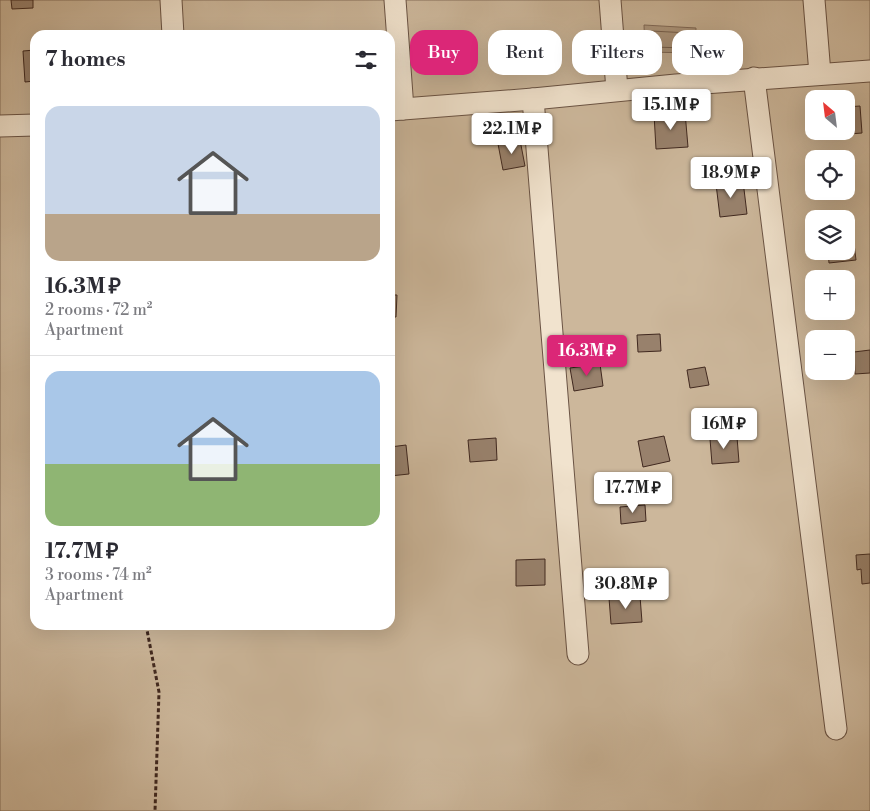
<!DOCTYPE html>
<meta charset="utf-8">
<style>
:root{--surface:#fff;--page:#f7f7f7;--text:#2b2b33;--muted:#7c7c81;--line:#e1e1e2;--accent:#db2777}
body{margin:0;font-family:"Libre Bodoni",serif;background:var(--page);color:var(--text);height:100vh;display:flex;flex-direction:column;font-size:19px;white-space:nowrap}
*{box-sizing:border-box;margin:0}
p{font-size:16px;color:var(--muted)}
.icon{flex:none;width:28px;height:28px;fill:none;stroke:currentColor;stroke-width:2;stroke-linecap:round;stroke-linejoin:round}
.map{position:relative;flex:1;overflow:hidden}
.drawer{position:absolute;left:30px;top:30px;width:365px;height:600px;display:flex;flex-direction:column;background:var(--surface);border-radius:15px;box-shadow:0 5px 20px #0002}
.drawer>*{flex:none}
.hud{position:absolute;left:410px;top:30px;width:385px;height:45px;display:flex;gap:10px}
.needle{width:32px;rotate:332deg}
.controls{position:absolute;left:805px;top:90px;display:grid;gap:10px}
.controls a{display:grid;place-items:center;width:50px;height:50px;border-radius:10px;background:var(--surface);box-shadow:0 5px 20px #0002;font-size:25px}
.price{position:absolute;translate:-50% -42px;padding:0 11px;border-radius:5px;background:#fff;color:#222;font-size:16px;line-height:32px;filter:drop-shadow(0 1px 2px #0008)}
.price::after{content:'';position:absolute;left:50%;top:30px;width:15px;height:11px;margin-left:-8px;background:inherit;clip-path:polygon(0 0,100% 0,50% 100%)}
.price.active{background:var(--accent);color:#fff}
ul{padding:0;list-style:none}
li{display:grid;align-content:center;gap:10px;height:265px;padding:0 15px}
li+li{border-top:1px solid var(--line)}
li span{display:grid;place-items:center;height:155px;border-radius:15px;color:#555}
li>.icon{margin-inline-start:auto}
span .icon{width:90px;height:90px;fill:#fffc;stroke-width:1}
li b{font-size:21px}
h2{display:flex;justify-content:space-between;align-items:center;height:60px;padding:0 15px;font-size:21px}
.pill{padding:0 18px;border-radius:15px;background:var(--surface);box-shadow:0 5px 20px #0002;font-size:18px;line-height:45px}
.pill.active{background:var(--accent);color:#fff}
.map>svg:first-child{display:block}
.green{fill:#ccb79b;stroke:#86705d;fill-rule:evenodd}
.water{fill:#b09a81;stroke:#836c5a}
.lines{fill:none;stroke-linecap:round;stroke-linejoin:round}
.shore{stroke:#786150;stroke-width:1}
.building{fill:#98816c;stroke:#40281f}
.minor-casing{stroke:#6a5344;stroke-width:23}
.path{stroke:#40281f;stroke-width:3;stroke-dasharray:4 2.5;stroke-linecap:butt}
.minor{stroke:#f1e3ce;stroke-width:21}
</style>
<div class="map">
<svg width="870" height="811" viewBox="0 0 870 811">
<rect width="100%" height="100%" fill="#e9d4b4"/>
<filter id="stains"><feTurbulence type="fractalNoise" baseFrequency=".004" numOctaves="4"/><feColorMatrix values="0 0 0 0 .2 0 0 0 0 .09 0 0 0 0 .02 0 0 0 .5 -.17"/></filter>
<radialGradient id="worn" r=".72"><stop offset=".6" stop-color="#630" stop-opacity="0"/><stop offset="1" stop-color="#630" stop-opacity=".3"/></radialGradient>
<!-- green -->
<path class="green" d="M 0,0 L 870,0 L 870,811 L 0,811 ZM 35,35 L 390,35 L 390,625 L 35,625 ZM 814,99 L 846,99 L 846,131 L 814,131 ZM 814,159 L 846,159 L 846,191 L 814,191 ZM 814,219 L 846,219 L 846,251 L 814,251 ZM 814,279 L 846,279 L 846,311 L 814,311 ZM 814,339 L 846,339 L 846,371 L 814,371 Z"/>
<!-- water -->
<path class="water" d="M 644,25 L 696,28 L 695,53 L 645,52 Z"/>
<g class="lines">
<!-- shore -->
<path class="shore" d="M 651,31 L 689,33 L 690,35 L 690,46 L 687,48 L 652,47 L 650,33 Z"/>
</g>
<!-- building -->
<g class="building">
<path d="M 11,0 L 33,0 L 33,8 L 12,9 Z"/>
<path d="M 35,50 L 35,81 L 25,82 L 23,51 Z"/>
<path d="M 860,106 L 862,133 L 837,135 L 837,131 L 846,131 L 846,107 Z"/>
<path d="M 685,112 L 688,147 L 656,149 L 654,114 Z"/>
<path d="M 520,140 L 525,166 L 503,170 L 498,144 Z"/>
<path d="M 743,181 L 747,214 L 720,217 L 716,184 Z"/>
<path d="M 853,235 L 856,260 L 829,263 L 828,251 L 846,251 L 846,236 Z"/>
<path d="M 390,295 L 397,295 L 396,317 L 390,317 Z"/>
<path d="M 660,334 L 661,351 L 638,352 L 637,335 Z"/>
<path d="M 870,350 L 870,373 L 855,374 L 854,352 Z"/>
<path d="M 600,364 L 603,386 L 574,391 L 570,368 Z"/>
<path d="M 705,367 L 709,385 L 690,388 L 687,370 Z"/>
<path d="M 664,436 L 670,461 L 643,467 L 638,441 Z"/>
<path d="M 737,437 L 739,462 L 712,464 L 710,439 Z"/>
<path d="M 496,438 L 497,460 L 470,462 L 468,440 Z"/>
<path d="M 406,445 L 409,474 L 390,476 L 390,447 Z"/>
<path d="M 645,505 L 646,521 L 621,524 L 620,507 Z"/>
<path d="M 870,554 L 870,583 L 862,584 L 861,569 L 857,570 L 856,555 Z"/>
<path d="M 545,559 L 545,585 L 516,586 L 516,560 Z"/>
<path d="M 640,596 L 642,622 L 611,624 L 609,598 Z"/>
</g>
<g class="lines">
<defs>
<g id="minor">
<path d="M 171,0 L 173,35"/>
<path d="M 395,0 L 403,109"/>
<path d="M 610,0 L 617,90"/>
<path d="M 814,0 L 820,74"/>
<path d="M 754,78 L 836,729"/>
<path d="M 533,99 L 578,654"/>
<path d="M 390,110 L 533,99 L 676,85 L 870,71"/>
<path d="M 0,126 L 35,125"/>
</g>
</defs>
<!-- minor casing -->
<use href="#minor" class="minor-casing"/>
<!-- path -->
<path class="path" d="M 146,625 L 159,692 L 155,811"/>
<!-- minor -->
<use href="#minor" class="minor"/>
</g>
<rect width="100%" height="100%" filter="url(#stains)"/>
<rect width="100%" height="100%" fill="url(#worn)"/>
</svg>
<div class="controls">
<a><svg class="needle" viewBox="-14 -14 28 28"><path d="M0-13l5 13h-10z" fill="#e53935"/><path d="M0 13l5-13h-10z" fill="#7c7c81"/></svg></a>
<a><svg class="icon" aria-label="locate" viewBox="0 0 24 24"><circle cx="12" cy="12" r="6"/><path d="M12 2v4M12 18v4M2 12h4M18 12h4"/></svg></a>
<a><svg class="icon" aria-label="layers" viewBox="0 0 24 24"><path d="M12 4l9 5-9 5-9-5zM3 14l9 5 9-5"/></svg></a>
<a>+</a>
<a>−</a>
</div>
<b class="price" style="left:671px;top:131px">15.1M ₽</b>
<b class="price" style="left:512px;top:155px">22.1M ₽</b>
<b class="price" style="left:731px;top:199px">18.9M ₽</b>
<b class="price active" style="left:587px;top:377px">16.3M ₽</b>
<b class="price" style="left:724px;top:450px">16M ₽</b>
<b class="price" style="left:633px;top:514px">17.7M ₽</b>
<b class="price" style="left:626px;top:610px">30.8M ₽</b>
<div class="hud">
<a class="pill active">Buy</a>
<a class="pill">Rent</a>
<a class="pill">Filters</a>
<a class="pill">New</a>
</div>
<section class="drawer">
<h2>7 homes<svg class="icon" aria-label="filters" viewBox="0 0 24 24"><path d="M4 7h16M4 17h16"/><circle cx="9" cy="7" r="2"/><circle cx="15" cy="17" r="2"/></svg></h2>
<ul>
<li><span style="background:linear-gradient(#c9d6e8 70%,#b9a48a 0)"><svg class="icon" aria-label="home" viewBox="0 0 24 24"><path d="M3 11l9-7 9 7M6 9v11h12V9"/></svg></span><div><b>16.3M ₽</b><p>2 rooms · 72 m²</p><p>Apartment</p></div></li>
<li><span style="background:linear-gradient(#a9c7e8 60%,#8fb573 0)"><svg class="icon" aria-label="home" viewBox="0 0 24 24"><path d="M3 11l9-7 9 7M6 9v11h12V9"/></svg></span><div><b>17.7M ₽</b><p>3 rooms · 74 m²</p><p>Apartment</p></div></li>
</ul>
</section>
</div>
